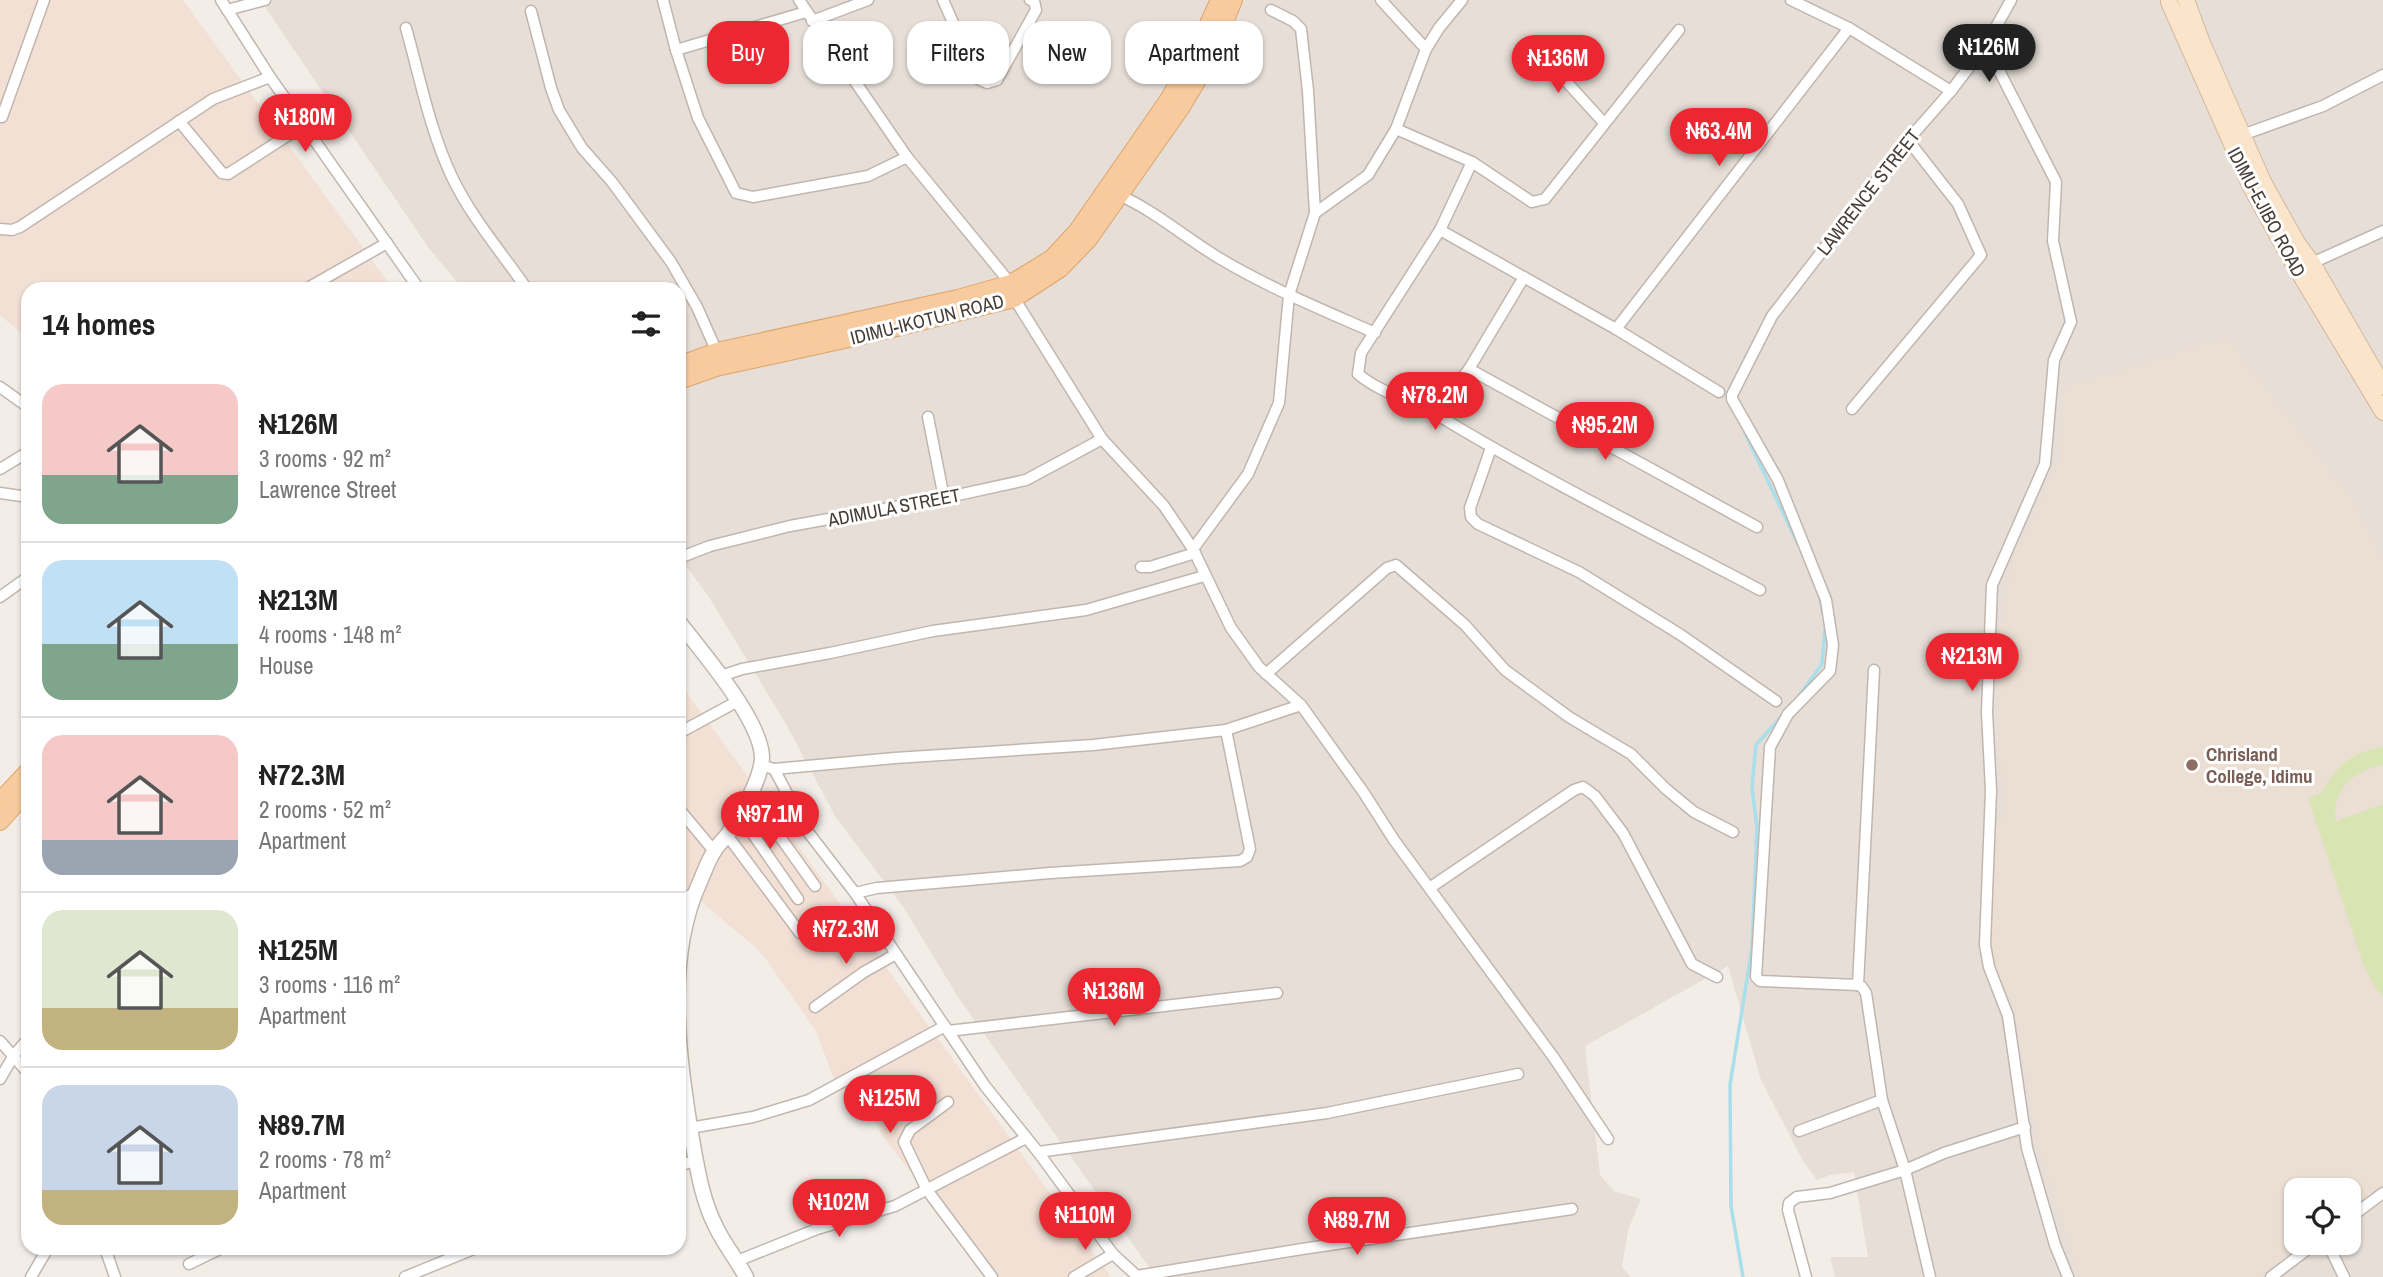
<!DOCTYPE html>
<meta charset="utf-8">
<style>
:root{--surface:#fff;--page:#f2f2f2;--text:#222;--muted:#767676;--line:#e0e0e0;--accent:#eb2732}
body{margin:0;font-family:"Archivo Narrow",sans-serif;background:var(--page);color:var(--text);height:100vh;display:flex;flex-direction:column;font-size:26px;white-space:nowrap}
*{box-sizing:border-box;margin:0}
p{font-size:23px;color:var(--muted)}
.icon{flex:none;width:38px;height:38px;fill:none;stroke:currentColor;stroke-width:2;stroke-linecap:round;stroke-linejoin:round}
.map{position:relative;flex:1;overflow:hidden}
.sheet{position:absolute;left:21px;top:282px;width:665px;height:973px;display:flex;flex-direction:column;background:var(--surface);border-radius:21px;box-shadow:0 2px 5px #0004}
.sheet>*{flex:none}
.guide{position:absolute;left:707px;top:21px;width:665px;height:63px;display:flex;gap:14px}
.controls{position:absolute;left:2284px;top:1178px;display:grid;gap:14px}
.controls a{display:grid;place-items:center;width:77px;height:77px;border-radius:14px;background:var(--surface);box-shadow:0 2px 5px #0004;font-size:35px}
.price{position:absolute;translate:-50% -60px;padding:0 16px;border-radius:24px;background:var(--accent);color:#fff;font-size:23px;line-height:46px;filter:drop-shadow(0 2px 4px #0008)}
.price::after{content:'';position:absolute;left:50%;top:42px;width:21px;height:16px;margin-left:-10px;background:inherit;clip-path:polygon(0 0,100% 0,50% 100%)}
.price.on{background:#222;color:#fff}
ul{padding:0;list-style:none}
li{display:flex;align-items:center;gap:21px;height:175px;padding:0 21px}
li+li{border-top:2px solid var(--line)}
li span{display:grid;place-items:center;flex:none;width:196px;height:140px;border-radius:21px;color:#555}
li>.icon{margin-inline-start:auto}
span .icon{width:84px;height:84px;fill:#fffc;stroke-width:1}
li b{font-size:30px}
h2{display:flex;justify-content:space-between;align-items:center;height:84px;padding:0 21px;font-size:30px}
.pill{padding:0 24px;border-radius:21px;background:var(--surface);box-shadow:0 2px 5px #0004;font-size:24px;line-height:63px}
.pill.on{background:var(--accent);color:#fff}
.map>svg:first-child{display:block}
.residential{fill:#e6ded7;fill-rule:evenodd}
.commercial{fill:#f3e0d5}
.education{fill:#ebdfd3}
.green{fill:#d9e4b4}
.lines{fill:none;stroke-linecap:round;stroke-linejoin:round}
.stream{stroke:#a9deeb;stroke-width:3.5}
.minor-casing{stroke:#c1b6ae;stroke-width:13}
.tertiary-casing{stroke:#c1b6ae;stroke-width:17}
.secondary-casing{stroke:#d3b99d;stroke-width:18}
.primary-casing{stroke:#dca46d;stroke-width:20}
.minor{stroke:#fff;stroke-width:10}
.tertiary{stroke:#fff;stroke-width:14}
.secondary{stroke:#fbe5ca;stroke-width:16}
.primary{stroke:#f7cb9d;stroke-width:18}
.education-dot{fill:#8d6e63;stroke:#fff;stroke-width:2.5}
.labels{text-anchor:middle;stroke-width:6;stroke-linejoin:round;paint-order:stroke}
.street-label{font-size:19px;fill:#463d37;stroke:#fff}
.education-label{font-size:19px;font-weight:bold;fill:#785e54;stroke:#fff;text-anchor:start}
</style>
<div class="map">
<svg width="2383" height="1277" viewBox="0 0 2383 1277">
<rect width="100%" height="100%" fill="#f3ede8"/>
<!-- residential -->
<path class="residential" d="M 264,0 L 2383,0 L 2383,1277 L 1835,1277 L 1830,1257 L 1868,1257 L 1854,1172 L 1830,1175 L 1817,1180 L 1803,1161 L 1761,1080 L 1728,966 L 1585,1046 L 1600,1175 L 1614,1191 L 1641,1199 L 1628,1230 L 1622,1267 L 1631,1277 L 1156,1277 L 958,997 L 904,908 L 835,816 L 786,724 L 707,594 L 679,557 L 679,289 L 463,289 L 428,247 L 267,10 ZM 2296,1190 L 2348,1190 L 2348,1242 L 2296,1242 Z"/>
<!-- commercial -->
<g class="commercial">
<path d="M 0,0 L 183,0 L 393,289 L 28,289 L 28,339 L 0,315 Z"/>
<path d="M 679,682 L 1111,1277 L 991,1277 L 882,1135 L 858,1093 L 833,1077 L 816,1031 L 765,958 L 755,947 L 679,883 Z"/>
</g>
<!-- education -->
<path class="education" d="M 2226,337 L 2349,495 L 2383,560 L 2383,1184 L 2349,1210 L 2348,1190 L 2296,1190 L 2296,1242 L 2302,1243 L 2257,1277 L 2080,1277 L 2037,1141 L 2015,1009 L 1989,959 L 1997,819 L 2004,819 L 1997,679 L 1992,679 L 2015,546 L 2025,536 L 2059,462 L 2064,388 Z"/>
<!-- green -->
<path class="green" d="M 2383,747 L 2383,765 C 2354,771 2332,788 2336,821 L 2383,804 L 2383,996 L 2375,988 L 2363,964 L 2308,798 L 2322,793 C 2333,768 2355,750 2383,747 Z"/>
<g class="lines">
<!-- stream -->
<g class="stream">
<path d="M 1745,433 L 1799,546"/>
<path d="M 1820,598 L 1823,614"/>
<path d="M 1796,700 L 1822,664 L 1825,629"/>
<path d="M 1743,1277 L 1731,1206 L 1730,1085 L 1752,948 L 1757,828 L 1752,787 L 1756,745 L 1782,716"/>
</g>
<defs>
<g id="minor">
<path d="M 221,0 L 270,77 L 419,289"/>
<path d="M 663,0 L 676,50 L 698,118 L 736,193 L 753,197 L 868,176 L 907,157"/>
<path d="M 799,0 L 907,157 L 1011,284"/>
<path d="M 943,0 L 978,79 L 987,83 L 997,80 L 1036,10 L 1034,1 L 1030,0"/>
<path d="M 1381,0 L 1426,49"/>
<path d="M 1791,0 L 1849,28 L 1951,91"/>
<path d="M 227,10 L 265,0"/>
<path d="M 531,11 L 551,88 L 559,110 L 582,148 L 612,182 L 671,262 L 697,307 L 717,352"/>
<path d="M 812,21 L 868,0"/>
<path d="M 406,28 C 420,78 430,131 452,177 C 471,217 502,253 527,289"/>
<path d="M 1986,45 L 2056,182 L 2053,241 L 2071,322 L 2054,360 L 2045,464 L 1992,585 L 1987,712 L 1991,790 L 1985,945 L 1989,967 L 2008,1016 L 2027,1148 L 2055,1245 L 2068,1277"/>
<path d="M 1534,46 L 1604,123"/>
<path d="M 676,50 L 806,12"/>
<path d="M 2,117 L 44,0"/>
<path d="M 179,121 L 222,173 L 228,174 L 304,125"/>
<path d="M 1396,129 L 1472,162 L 1532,202 L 1545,199 L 1679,30"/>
<path d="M 2242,135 L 2323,106 L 2383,75"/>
<path d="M 1472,162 L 1440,230 L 1361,353 L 1358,374 C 1382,394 1412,400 1439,416 C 1543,479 1652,533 1760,590"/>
<path d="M 1119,195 C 1155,211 1186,238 1219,258 C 1269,288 1323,310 1375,333"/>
<path d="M 1315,213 L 1368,175 L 1396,129 L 1426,49 L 1439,28 L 1462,0"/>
<path d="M 0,229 L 12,230 L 20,227 L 213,99 L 270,77"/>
<path d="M 1440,230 L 1616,329 L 1719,392"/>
<path d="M 2312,263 L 2383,231"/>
<path d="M 306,289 L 387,243"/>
<path d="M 1014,298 L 1102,439 L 1164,506 L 1193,549 L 1231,628 L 1259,667 L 1301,705 L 1364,793 L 1394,840 L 1554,1058 L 1608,1139"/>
<path d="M 1616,329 L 1849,28"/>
<path d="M 1469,369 L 1757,527"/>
<path d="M 0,387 L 28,407"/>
<path d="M 1852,409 L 1981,255 L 1958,204 L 1908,140"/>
<path d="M 1435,414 L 1469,369 L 1524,277"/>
<path d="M 928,417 L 944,498"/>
<path d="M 1491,448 L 1470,508 L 1471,517 L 1478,524 L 1579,572 L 1681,635 L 1776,701"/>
<path d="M 0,469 L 28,452"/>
<path d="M 0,493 L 28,497"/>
<path d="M 1193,549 L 1248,474 L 1279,403 L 1289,295 L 1315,213 L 1308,91 L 1301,29 L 1293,21 L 1271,10"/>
<path d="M 679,558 L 710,546 L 790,526 L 944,498 L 1026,480 L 1102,439"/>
<path d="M 1141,567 L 1150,567 L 1195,553"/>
<path d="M 0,597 L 28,577"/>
<path d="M 1874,670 L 1858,985 L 1862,987 L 1866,993 L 1882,1100 L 1905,1170 L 1930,1277"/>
<path d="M 1266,674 L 1387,568 L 1396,565 L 1465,625 L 1505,670 L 1569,717 L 1631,754 L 1666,789 L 1694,812 L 1733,832"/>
<path d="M 721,676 L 742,669 L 830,653 L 933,631 L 1086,610 L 1204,576"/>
<path d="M 679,733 L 738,701"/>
<path d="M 761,765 L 774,769 L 808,832 L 855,893 L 985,1086 L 1038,1152 L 1113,1254 L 1138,1277"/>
<path d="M 774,769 L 895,758 L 1093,745 L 1226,730 L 1301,705"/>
<path d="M 748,798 L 783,841 L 815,886"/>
<path d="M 679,809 L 714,851"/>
<path d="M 739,814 L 798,899"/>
<path d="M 727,835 L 800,933"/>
<path d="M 1431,887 L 1574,790 L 1583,787 L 1595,796 L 1623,833 L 1692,964 L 1717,977"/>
<path d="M 855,893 L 877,888 L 1050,873 L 1240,861 L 1247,857 L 1250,849 L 1226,730"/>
<path d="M 679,898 L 695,894"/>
<path d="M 1858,985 L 1760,981 L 1756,977 L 1770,747 L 1788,714 L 1830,671 L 1833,645 L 1826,600 L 1778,480 L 1732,399 L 1732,395 L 1772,316 L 1908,140 L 1951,91 L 1986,45 L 2011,0"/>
<path d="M 815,1007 L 864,972 L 896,954"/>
<path d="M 948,1031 L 1277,993"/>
<path d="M 0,1041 L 28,1073"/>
<path d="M 0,1079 L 14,1055 L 28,1039"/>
<path d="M 948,1102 L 910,1130 L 904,1142 L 927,1190 L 992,1277"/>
<path d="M 690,1128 L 753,1117 L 809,1100 L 945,1026"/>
<path d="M 1799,1131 L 1882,1100"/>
<path d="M 1038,1152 L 1327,1113 L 1518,1074"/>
<path d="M 679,1166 L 696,1160"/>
<path d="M 2348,1219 L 2383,1193"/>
<path d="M 2327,1242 L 2344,1277"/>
<path d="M 105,1248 L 115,1277"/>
<path d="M 737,1261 L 817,1229 L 895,1206 L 1026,1138"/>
<path d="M 189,1264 L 222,1248"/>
<path d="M 1137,1276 L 1302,1249 L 1572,1209"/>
<path d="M 31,1277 L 48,1248"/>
<path d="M 405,1277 L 476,1248"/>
<path d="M 1074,1277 L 1113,1254"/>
<path d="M 1806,1277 L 1788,1210 L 1789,1203 L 1797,1197 L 1830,1193 L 1905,1170 L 1944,1153 L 2025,1127"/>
<path d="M 2271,1277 L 2317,1242"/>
</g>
<path id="tertiary" d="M 679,622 C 702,652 761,720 762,757 C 762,778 740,816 728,834 C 724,840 718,844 715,850 C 708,860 704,873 699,884 C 664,961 679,1064 693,1145 C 698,1173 703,1202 716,1227 C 724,1244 737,1260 746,1277"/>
<g id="secondary">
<path d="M 2186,0 L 2202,43 L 2263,182 L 2297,243 L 2312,263 L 2383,386"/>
<path d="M 2169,2 L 2251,187 L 2285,249 L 2383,412"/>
</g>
<g id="primary">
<path d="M 679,366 L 717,352 L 958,299 L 1011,284 L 1052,259 L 1078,231 L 1169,100 L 1194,57 L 1220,0"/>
<path d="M 679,380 L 716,367 L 876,332 L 1014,298 L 1060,268 L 1088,239 L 1180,108 L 1207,63 L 1233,0"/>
<path d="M 0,802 L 28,772"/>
<path d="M 0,821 L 28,789"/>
</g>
</defs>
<!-- minor casing -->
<use href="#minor" class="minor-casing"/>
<!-- tertiary casing -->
<use href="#tertiary" class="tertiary-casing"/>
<!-- secondary casing -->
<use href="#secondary" class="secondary-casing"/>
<!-- primary casing -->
<use href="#primary" class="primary-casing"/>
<!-- minor -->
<use href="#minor" class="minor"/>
<!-- tertiary -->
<use href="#tertiary" class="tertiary"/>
<!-- secondary -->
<use href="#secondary" class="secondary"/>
<!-- primary -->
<use href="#primary" class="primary"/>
</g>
<!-- markers -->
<circle class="education-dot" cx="2192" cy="765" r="7"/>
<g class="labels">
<!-- street labels -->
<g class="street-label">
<text transform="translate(1868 192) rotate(-52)" y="7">LAWRENCE STREET</text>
<text transform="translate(2267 212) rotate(62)" y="7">IDIMU-EJIBO ROAD</text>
<text transform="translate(927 319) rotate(-14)" y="7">IDIMU-IKOTUN ROAD</text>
<text transform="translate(894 507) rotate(-11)" y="7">ADIMULA STREET</text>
</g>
<!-- education labels -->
<g class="education-label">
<text x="2206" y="761">Chrisland<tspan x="2206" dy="22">College, Idimu</tspan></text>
</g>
</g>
</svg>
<div class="controls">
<a><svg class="icon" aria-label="locate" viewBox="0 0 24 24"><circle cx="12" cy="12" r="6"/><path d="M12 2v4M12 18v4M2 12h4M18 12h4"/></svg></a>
</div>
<b class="price on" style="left:1989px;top:84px">₦126M</b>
<b class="price" style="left:1558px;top:95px">₦136M</b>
<b class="price" style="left:305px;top:154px">₦180M</b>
<b class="price" style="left:1719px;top:168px">₦63.4M</b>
<b class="price" style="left:1435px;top:432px">₦78.2M</b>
<b class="price" style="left:1605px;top:462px">₦95.2M</b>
<b class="price" style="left:1972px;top:693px">₦213M</b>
<b class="price" style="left:770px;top:851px">₦97.1M</b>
<b class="price" style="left:846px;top:966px">₦72.3M</b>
<b class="price" style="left:1114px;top:1028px">₦136M</b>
<b class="price" style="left:890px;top:1135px">₦125M</b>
<b class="price" style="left:839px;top:1239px">₦102M</b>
<b class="price" style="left:1085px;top:1252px">₦110M</b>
<b class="price" style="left:1357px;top:1257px">₦89.7M</b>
<div class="guide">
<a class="pill on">Buy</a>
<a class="pill">Rent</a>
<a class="pill">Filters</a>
<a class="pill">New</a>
<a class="pill">Apartment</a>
</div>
<section class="sheet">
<h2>14 homes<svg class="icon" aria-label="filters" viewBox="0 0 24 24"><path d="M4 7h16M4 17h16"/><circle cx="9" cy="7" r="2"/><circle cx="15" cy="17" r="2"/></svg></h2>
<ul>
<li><span style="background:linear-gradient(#f6c9c9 65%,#7fa58c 0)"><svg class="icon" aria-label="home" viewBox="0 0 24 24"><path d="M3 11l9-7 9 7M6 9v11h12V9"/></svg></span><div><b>₦126M</b><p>3 rooms · 92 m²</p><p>Lawrence Street</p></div></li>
<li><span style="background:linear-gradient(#bfe0f5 60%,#7fa58c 0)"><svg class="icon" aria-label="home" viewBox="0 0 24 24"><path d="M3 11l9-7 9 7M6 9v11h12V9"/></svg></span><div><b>₦213M</b><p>4 rooms · 148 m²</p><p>House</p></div></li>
<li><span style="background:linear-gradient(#f6c9c9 75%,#9aa5b1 0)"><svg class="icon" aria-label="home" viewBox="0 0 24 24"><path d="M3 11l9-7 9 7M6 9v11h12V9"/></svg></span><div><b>₦72.3M</b><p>2 rooms · 52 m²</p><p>Apartment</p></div></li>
<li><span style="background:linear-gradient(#dfe7d0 70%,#c2b280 0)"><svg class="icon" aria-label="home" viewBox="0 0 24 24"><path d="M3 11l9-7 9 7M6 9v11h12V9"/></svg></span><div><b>₦125M</b><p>3 rooms · 116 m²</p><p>Apartment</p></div></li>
<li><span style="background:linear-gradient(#c9d6e8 75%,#c2b280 0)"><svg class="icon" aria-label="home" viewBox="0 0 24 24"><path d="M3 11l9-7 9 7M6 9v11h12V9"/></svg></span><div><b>₦89.7M</b><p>2 rooms · 78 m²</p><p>Apartment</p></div></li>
</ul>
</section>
</div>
